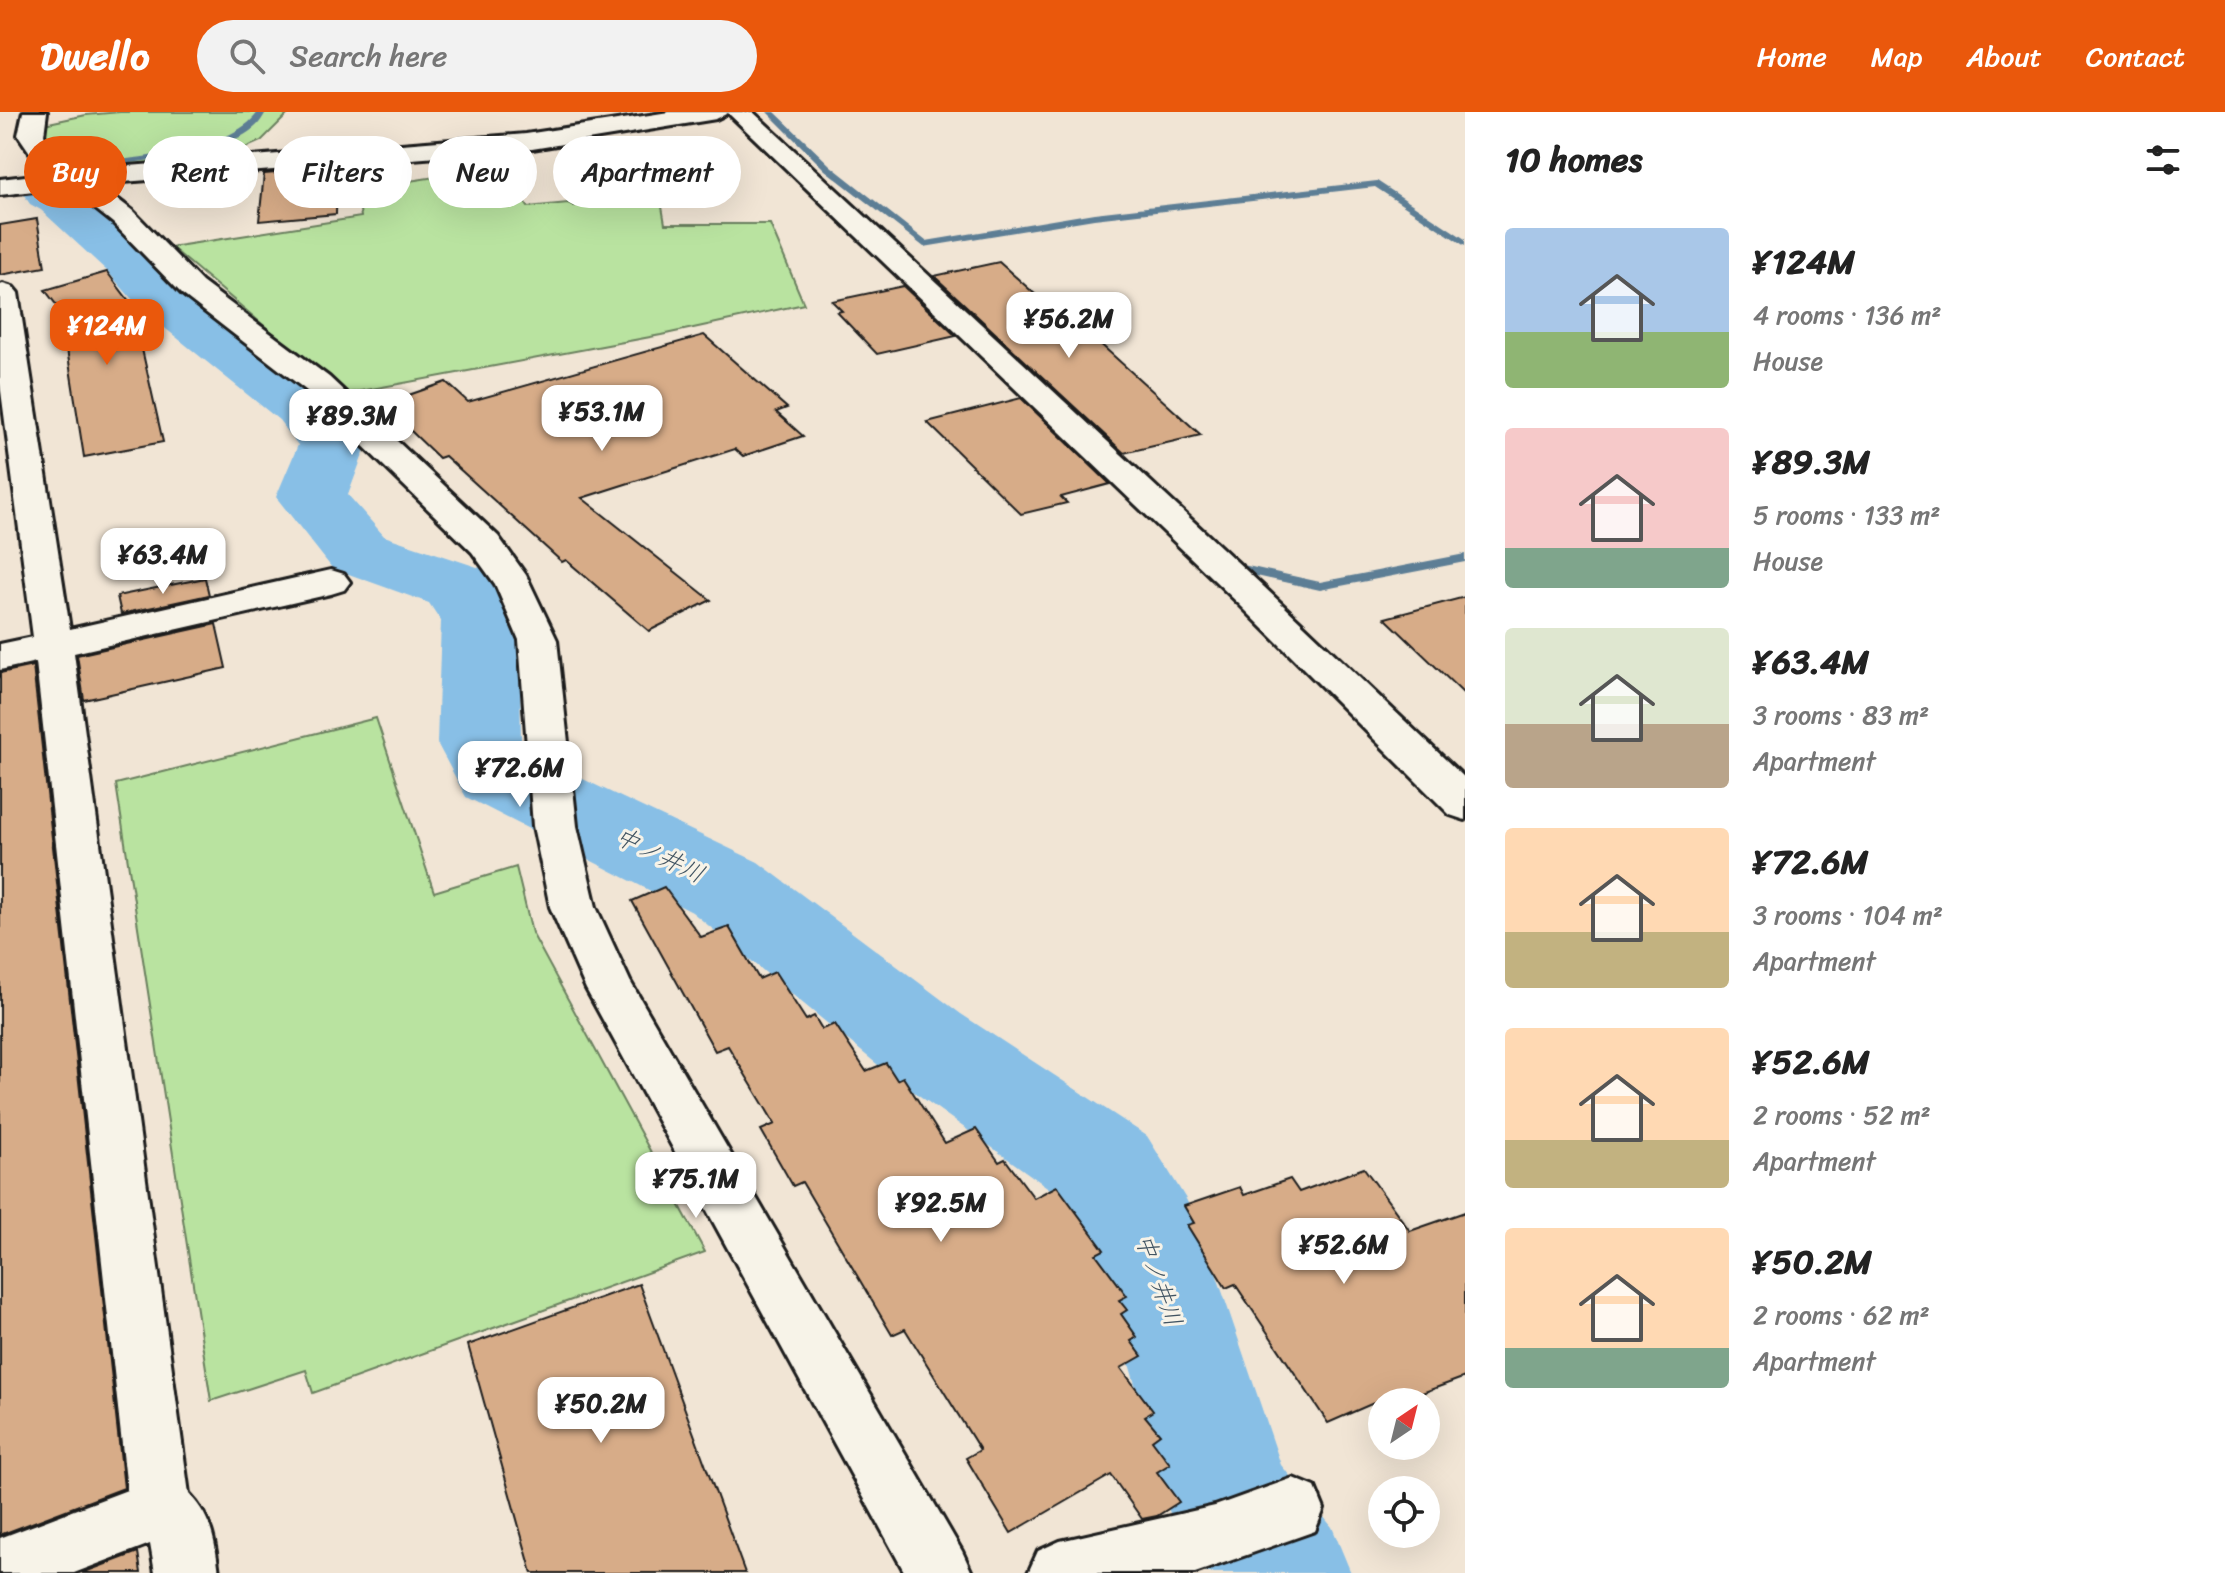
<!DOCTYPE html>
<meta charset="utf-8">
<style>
:root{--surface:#fff;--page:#f2f2f2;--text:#222;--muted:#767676;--accent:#ea580c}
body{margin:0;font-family:Sriracha,"Klee One",sans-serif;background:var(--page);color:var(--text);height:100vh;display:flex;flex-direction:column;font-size:30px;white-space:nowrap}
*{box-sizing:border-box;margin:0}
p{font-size:26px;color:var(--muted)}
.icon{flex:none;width:44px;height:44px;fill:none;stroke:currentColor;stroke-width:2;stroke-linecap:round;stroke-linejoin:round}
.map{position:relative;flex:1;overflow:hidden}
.drawer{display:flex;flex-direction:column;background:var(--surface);width:760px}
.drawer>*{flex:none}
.top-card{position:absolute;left:24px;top:24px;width:760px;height:72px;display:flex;gap:16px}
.needle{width:52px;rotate:35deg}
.fabs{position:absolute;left:1368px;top:1276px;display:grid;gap:16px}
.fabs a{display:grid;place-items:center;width:72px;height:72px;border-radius:50%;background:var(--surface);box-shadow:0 8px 32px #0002;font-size:40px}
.price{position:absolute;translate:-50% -68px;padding:0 18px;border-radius:16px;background:#fff;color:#222;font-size:26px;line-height:52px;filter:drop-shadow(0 2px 4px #0008)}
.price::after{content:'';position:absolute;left:50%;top:48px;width:24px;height:18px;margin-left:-12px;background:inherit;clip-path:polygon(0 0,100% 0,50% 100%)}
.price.on{background:var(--accent);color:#fff}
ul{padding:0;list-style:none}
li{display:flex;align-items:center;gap:24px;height:200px;padding:0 40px}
li span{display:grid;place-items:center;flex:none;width:224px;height:160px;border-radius:8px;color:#555}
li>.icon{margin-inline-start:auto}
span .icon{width:96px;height:96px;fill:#fffc;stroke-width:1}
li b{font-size:34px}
h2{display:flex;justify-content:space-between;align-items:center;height:96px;padding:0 40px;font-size:34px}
.chip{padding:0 28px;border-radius:36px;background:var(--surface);box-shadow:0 8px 32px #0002;font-size:28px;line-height:72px}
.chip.on{background:var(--accent);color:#fff}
header{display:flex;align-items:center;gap:48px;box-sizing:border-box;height:112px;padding:0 40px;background:var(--accent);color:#fff}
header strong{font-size:38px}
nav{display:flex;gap:44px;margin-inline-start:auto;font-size:28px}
.search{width:560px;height:72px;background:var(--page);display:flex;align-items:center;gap:20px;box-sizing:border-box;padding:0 28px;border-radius:44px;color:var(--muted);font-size:30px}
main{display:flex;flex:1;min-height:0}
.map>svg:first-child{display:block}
.green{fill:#b9e3a0;stroke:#6a805e;stroke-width:2}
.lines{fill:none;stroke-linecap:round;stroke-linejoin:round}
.stream{fill:#5d7e95;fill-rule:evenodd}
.river{fill:#88bfe6;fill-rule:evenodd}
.building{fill:#d7ac88;stroke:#1c1c1c;stroke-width:2}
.minor-casing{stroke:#1c1c1c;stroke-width:6}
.minor{fill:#f7f3e8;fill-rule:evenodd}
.labels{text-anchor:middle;stroke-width:6;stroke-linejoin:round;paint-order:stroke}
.water-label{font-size:24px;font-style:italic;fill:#425563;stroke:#f7f3e8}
</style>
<header>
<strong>Dwello</strong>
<div class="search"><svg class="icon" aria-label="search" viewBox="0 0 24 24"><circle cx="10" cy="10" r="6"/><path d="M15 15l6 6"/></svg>Search here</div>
<nav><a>Home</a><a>Map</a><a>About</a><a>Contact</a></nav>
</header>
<main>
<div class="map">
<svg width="1465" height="1461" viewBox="0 0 1465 1461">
<rect width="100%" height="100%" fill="#f1e5d5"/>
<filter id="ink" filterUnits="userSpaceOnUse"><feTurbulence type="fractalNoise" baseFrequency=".0125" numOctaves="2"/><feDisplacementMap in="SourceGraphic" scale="16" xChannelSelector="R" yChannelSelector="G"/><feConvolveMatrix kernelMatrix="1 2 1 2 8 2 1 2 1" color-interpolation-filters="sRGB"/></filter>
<g filter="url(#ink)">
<!-- green -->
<g class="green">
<path d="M 120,0 L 288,0 L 288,2 L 261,29 L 220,47 L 78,58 L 49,35 L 44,12 L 86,3 Z"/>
<path d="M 500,55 L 528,95 L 568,91 L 574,94 L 661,89 L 665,112 L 770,112 L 804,192 L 661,223 L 345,282 L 171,135 L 361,105 L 357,77 Z"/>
<path d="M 376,606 L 434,780 L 516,755 L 532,821 L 705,1140 L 313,1281 L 306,1258 L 211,1289 L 116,672 Z"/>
</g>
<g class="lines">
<!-- stream -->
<g class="stream">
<path d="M 258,0 L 266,0 C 263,5 260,11 255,15 C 226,43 116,53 75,57 L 71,55 L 75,53 C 122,47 231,41 258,0 Z"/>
<path d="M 767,0 L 775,0 L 831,54 L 926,129 L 1094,101 L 1377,69 L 1465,127 L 1465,134 L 1375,75 L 1094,107 L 924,135 L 825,58 Z"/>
<path d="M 1465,442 L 1465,450 L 1320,478 L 1243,461 L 1237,457 L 1243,453 L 1320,470 Z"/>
</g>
<!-- river -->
<path class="river" d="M 49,64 C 106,78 141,137 185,172 C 248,224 320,263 367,332 L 348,383 L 384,424 L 483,457 L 508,491 L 519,509 L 521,631 L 528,641 L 758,750 L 961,902 L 1147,1024 L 1186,1087 L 1203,1123 L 1281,1353 L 1332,1415 L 1351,1461 L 1205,1461 L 1182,1431 L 1164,1386 L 1151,1326 L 1095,1137 L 1071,1092 L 889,962 L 692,800 L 466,685 L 437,631 L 441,509 L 429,491 L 332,456 L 276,385 L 298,333 L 279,308 L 140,196 L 107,159 L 41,98 L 30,92 L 22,80 L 30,68 Z"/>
</g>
<!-- building -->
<g class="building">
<path d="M 337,56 L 336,102 L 259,109 L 264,62 Z"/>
<path d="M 37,107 L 45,155 L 0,163 L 0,113 Z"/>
<path d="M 999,150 L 1066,210 L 1074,208 L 1201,323 L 1124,341 L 934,164 Z"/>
<path d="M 107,160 L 132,193 L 163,330 L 84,345 L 61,199 L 45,178 Z"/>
<path d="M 903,174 L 956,224 L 877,242 L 837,200 L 842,199 L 832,189 Z"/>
<path d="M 704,223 L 787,296 L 776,300 L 803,324 L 743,344 L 735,337 L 582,386 L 711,488 L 649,519 L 566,448 L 562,450 L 445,344 L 439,346 L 383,292 L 446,270 L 468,290 Z"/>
<path d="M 1021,286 L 1110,372 L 1061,385 L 1067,391 L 1021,402 L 927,310 Z"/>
<path d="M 205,466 L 209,483 L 121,502 L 117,484 Z"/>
<path d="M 1465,485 L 1465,583 L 1385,506 Z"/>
<path d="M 216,512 L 226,556 L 84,588 L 77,543 Z"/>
<path d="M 33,554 L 124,1376 L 0,1423 L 0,561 Z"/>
<path d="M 664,775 L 701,825 L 729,815 L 759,867 L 775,860 L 806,908 L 814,904 L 822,917 L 835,912 L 866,959 L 886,951 L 897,968 L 903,965 L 945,1031 L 976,1017 L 999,1050 L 1005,1047 L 1034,1086 L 1057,1074 L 1104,1138 L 1096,1142 L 1127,1184 L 1119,1188 L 1127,1198 L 1121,1202 L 1137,1225 L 1131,1229 L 1142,1244 L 1121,1256 L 1153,1299 L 1145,1304 L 1160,1322 L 1152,1328 L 1170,1352 L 1157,1360 L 1179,1390 L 1157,1404 L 1142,1407 L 1111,1363 L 1011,1421 L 966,1346 L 980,1338 L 905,1217 L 892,1223 L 802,1070 L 793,1074 L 761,1018 L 775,1012 L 728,934 L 715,939 L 632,789 Z"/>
<path d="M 1364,1056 L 1410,1119 L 1465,1100 L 1465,1265 L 1414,1284 L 1408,1276 L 1328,1311 L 1235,1172 L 1226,1176 L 1187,1113 L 1194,1111 L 1184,1094 L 1240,1075 L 1244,1083 L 1290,1067 L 1299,1080 Z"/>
<path d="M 639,1172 L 745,1461 L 532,1461 L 468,1233 Z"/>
<path d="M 138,1440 L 141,1461 L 82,1461 Z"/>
</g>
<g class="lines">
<defs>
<g id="minor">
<path d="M 23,0 L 47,0 L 44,23 L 53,38 L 79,58 L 526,22 L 669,0 L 753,0 L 1264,475 L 1465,666 L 1465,708 L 1450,703 L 1238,491 L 728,1 L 716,7 L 526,38 L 98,72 L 133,99 L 202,170 L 329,265 L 498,424 L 526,463 L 557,528 L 577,714 L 596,795 L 630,869 L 962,1439 L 972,1461 L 905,1461 L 586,877 L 550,795 L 533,714 L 519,528 L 495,472 L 472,440 L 307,279 L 182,182 L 113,111 L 68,75 L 0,83 L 0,67 L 51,61 L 35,48 L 18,23 Z"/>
<path d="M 3,172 L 13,175 L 18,181 L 70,517 L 331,458 L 344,462 L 350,470 L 344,478 L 331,482 L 74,541 L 189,1382 C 212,1406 215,1429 219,1461 L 155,1461 L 150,1432 L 74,1461 L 0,1461 L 0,1426 L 127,1378 L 36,550 L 0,558 L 0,532 L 33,525 L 0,271 L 0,173 Z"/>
<path d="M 1293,1366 L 1315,1375 L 1324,1397 L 1315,1419 L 1195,1461 L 1028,1461 L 1038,1439 L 1060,1429 L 1215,1394 Z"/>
</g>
</defs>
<!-- minor casing -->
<use href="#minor" class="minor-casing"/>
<!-- minor -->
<use href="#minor" class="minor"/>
</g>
</g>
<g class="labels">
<!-- water labels -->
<g class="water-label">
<text transform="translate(660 743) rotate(26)" y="8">中ノ井川</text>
<text transform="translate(1159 1168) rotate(71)" y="8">中ノ井川</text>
</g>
</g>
</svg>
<div class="fabs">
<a><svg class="needle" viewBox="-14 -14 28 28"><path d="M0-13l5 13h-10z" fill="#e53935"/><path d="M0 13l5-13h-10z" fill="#767676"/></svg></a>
<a><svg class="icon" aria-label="locate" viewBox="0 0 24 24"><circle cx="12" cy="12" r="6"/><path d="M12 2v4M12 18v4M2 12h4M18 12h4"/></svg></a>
</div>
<b class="price" style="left:1069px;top:248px">¥56.2M</b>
<b class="price on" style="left:107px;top:255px">¥124M</b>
<b class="price" style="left:602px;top:341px">¥53.1M</b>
<b class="price" style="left:352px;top:345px">¥89.3M</b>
<b class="price" style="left:163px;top:484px">¥63.4M</b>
<b class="price" style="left:520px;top:697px">¥72.6M</b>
<b class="price" style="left:696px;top:1108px">¥75.1M</b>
<b class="price" style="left:941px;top:1132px">¥92.5M</b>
<b class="price" style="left:1344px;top:1174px">¥52.6M</b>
<b class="price" style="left:601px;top:1333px">¥50.2M</b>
<div class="top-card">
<a class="chip on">Buy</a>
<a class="chip">Rent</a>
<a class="chip">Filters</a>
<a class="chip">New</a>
<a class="chip">Apartment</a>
</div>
</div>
<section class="drawer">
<h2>10 homes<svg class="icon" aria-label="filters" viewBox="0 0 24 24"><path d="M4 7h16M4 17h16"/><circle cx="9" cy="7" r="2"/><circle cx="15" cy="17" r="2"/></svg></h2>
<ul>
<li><span style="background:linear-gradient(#a9c7e8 65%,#8fb573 0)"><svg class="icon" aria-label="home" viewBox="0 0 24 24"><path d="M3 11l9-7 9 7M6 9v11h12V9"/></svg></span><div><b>¥124M</b><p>4 rooms · 136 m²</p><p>House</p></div></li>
<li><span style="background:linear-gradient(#f6c9c9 75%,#7fa58c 0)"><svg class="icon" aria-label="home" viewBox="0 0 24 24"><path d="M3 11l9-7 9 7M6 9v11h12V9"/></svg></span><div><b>¥89.3M</b><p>5 rooms · 133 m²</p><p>House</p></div></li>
<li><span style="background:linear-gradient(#dfe7d0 60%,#b9a48a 0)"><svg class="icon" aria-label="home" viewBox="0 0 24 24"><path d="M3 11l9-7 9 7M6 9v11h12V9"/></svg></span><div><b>¥63.4M</b><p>3 rooms · 83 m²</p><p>Apartment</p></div></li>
<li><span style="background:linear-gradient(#ffd9b3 65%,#c2b280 0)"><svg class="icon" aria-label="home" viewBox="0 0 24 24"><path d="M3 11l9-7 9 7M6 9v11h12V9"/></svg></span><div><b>¥72.6M</b><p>3 rooms · 104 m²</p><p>Apartment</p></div></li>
<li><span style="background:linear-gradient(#ffd9b3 70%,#c2b280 0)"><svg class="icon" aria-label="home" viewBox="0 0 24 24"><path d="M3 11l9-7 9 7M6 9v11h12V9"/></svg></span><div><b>¥52.6M</b><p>2 rooms · 52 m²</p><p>Apartment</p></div></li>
<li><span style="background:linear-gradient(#ffd9b3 75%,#7fa58c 0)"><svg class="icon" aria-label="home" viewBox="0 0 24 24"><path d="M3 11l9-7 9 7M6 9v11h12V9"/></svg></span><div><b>¥50.2M</b><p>2 rooms · 62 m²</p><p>Apartment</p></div></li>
</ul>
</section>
</main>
